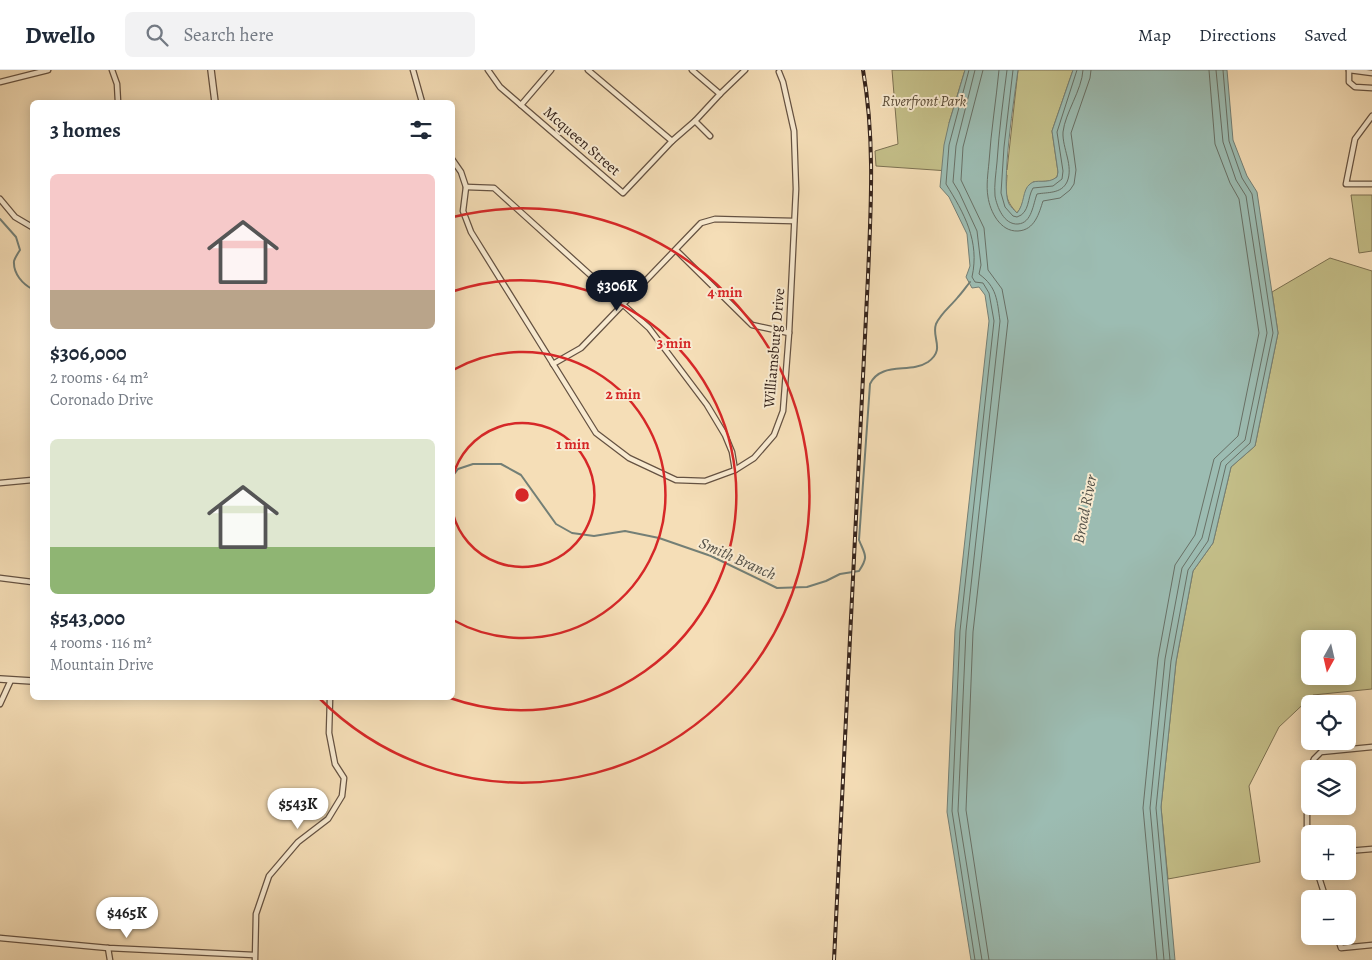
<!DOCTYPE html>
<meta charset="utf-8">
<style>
:root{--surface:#fff;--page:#f2f2f3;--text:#1f2937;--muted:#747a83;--line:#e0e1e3;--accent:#111827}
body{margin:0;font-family:Alegreya,serif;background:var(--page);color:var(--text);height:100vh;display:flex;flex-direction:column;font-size:19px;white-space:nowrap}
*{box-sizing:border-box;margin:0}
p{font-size:16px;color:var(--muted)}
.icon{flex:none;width:28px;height:28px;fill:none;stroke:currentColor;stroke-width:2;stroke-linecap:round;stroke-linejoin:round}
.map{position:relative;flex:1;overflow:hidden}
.side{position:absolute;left:30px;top:30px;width:425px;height:600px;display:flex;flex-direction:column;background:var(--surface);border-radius:8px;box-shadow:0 2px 12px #0003}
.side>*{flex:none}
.needle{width:32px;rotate:188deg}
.controls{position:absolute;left:1301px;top:560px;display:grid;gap:10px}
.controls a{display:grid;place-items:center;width:55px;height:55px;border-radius:8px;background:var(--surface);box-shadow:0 2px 12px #0003;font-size:25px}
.price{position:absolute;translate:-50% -42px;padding:0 11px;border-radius:18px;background:#fff;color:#222;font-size:16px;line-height:32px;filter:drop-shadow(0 1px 2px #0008)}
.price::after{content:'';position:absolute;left:50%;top:30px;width:15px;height:11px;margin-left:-8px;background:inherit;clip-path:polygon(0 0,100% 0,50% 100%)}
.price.active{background:var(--accent);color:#fff}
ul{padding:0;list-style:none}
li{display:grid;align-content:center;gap:10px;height:265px;padding:0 20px}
li span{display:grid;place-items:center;height:155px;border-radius:8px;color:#555}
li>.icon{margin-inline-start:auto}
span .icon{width:90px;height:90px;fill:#fffc;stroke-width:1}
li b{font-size:21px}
h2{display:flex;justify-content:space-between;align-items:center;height:60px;padding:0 20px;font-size:21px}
header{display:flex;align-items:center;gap:30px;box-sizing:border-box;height:70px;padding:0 25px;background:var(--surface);border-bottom:1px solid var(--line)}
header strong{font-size:24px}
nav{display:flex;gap:28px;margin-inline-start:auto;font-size:18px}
.search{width:350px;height:45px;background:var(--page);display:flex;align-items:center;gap:12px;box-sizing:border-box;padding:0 18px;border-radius:8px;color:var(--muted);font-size:19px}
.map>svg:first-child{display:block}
.green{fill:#c4bf89;stroke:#7c7152;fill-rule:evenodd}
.water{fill:#9cbcb2;stroke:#737f76}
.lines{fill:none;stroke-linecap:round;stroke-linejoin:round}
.shore{stroke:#687066;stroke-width:1}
.stream{stroke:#737f76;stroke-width:2}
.minor-casing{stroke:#655242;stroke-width:7}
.tertiary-casing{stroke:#655242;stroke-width:8}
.minor{stroke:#f8ead0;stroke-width:4.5}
.tertiary{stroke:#f8ead0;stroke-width:5.5}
.rail-casing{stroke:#35231b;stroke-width:4}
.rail{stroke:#f8ead0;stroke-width:2;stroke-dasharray:5.5;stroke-linecap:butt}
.ring{fill:none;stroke:#d62828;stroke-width:2.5}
.labels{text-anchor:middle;stroke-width:4;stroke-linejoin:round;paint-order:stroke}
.park-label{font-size:15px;font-style:italic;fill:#594a36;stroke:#f8ead0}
.street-label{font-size:15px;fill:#35231b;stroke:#f8ead0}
.water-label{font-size:16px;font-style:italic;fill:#545148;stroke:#f8ead0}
.centre{fill:#d62828;stroke:#f8ead0;stroke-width:2.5}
.ring-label{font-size:15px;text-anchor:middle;font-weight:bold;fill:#d62828;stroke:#f8ead0;stroke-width:4;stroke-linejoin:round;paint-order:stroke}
</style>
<header>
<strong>Dwello</strong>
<div class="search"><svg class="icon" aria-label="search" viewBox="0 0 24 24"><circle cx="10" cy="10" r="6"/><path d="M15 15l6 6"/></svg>Search here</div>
<nav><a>Map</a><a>Directions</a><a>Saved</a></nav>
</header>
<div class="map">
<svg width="1372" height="890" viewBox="0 0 1372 890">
<rect width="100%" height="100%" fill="#f5deb7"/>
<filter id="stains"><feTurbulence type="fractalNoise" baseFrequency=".004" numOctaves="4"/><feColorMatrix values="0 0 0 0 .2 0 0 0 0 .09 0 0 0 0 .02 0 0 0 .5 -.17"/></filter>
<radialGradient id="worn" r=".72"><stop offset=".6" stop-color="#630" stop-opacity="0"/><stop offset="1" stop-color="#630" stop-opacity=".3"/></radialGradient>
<!-- green -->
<g class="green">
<path d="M 892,0 L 965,0 L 949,53 L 1007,100 L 1018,0 L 1073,0 L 1052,61 L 1058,102 L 1057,107 L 1051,111 L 1033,112 C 1022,124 1026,132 1017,143 C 1004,129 1006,123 1007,105 L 876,96 L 875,81 L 898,74 Z"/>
<path d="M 1351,125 L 1372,125 L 1372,181 L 1359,183 Z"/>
<path d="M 1330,188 L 1372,201 L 1372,619 L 1313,625 L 1279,657 L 1249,716 L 1260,792 L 1168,809 L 1161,737 L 1176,592 L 1193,501 L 1213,473 L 1231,397 L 1255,376 L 1278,263 L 1272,222 ZM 1310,569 L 1348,569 L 1348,606 L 1310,606 Z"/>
</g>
<!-- water -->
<path class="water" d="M 965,0 L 1018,0 C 1015,23 1000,118 1009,134 C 1011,137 1014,140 1017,143 C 1025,134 1022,120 1030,114 C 1036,108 1047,115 1057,107 L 1058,102 L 1052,61 L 1073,0 L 1227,0 L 1233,70 L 1247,106 L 1257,122 L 1278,263 L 1255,376 L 1231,397 L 1213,473 L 1193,501 L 1176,592 L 1161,737 L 1175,890 L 971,890 L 947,742 L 955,560 L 989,251 L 985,225 L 979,217 L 972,218 L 966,207 L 970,196 L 967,164 L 949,127 L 940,117 L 944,75 L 949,53 Z"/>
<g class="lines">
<!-- shore -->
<g class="shore">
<path d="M 969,0 L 949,75 L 946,114 C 964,143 980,171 972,207 L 975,212 L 983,213 L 989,223 L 994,251 L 960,561 L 952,741 L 975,890"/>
<path d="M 975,0 L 956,76 L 953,112 L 959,122 L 977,161 L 981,195 L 979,204 C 997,217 997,230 1000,251 L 966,561 L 958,741 L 982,890"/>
<path d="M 983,0 L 963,77 L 961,110 L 984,158 L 988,200 L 1002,219 L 1008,251 L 973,562 L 966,740 L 989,890"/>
<path d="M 999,0 C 996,31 991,61 989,92 C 988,103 986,116 988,127 C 990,141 1000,162 1018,161 C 1035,160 1039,143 1043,131 L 1060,128 L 1070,120 L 1074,114 L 1076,100 L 1071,63 L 1090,8 L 1091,0"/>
<path d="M 1007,0 C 1003,31 999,61 997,92 C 996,103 994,115 995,126 C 997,137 1004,155 1018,154 C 1032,153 1033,134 1037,124 C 1048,122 1061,124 1067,112 C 1074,96 1062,78 1063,62 C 1065,43 1082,20 1083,0"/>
<path d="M 1013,0 L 1004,77 L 1001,123 L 1005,137 L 1013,146 L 1017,147 C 1030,143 1027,128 1033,118 L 1053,116 L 1062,109 L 1063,101 L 1057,62 L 1077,0"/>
<path d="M 1157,890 L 1143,738 L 1158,588 L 1175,495 L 1195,465 L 1214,389 L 1238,366 L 1259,263 L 1239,129 L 1230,113 L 1215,74 L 1209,0"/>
<path d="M 1164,890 L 1150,738 L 1165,589 L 1182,498 L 1202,468 L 1221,392 L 1245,370 L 1267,263 L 1246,126 L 1236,110 L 1223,72 L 1216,0"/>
<path d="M 1170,890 L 1156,738 L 1171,591 L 1188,500 L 1208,471 L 1226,395 L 1250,373 L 1273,263 L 1252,124 L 1242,108 L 1229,71 L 1223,0"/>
</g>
<!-- stream -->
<g class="stream">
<path d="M 0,149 L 16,167 L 20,180 C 18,183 15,188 14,191 C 13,204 23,214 32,219"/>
<path d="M 452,407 L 458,399 L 473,394 L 501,394 L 521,405 L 556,454 L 572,463 L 594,466 L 625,461 L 659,468 L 711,486 L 777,518 L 807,517 L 826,511 L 840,504 L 859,501 C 869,486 865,485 859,470 L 870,314 C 881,291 910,304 928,292 C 946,279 931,268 936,254 C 941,243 951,236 958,227 C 962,223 966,217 970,212"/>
</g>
<defs>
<g id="minor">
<path d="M 112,0 L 117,14 L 118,32"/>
<path d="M 413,0 L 422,32"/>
<path d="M 488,0 L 500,17 L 623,123 L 672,71 L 695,51 L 720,24 L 745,0"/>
<path d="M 588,0 L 672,71"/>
<path d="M 692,0 L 720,24"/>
<path d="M 1349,0 L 1372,3"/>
<path d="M 1349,1 L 1349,12 L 1355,17 L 1372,18"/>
<path d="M 0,12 L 48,0"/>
<path d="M 521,35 L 551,0"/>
<path d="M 1372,46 L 1355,69 L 1346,114 L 1372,114"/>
<path d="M 695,51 L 710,66"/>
<path d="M 452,89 L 461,102 L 466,117 L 463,141 L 471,162 L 596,363 L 629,388 L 676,410 L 705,411 L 735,400 L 754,388 L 774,365 L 783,341 L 789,263 L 796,119 L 794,61 L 783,12 L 779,2"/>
<path d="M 466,117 L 494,118 L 649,258 L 707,335 L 725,365 L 732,382 L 735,400"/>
<path d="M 0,129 L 15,147 L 32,157"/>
<path d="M 676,180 L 752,255 L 789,263"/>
<path d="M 553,294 L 581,278 L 701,153 L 715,149 L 794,151"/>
<path d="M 0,413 L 32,410"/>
<path d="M 0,508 L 32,512"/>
<path d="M 0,634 L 11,610"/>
<path d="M 1310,699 L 1307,740 L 1307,783 L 1310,786"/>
<path d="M 1310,699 L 1314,689 L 1321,682 L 1372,677"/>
<path d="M 1348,781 L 1372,779"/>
<path d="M 1317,801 L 1326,829"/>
<path d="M 1337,866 L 1341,878 L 1372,875"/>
<path d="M 0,868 L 108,878 L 254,885"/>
<path d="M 108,878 L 110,890"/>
<path d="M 255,890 L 256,844 L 269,806 L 298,772 L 328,749 L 342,726 L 344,708 L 335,694 L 329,663 L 330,628"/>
</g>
<g id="tertiary">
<path d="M 211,0 L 215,32"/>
<path d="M 0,609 L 32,611"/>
</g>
</defs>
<!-- minor casing -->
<use href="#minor" class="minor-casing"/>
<!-- tertiary casing -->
<use href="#tertiary" class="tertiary-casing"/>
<!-- minor -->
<use href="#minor" class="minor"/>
<!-- tertiary -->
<use href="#tertiary" class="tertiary"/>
<defs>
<path id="rail" d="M 834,890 L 868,206 C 871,137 875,68 863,0"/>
</defs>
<!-- rail casing -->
<use href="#rail" class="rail-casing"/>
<!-- rail -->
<use href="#rail" class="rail"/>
</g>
<!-- distance rings -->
<g class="ring">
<path d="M453 406A72 72 0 1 1 453 444"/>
<path d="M453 300A143 143 0 1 1 453 550"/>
<path d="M454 221A215 215 0 1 1 450 628"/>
<path d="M453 147A287 287 0 1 1 319 628"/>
</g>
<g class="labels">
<!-- park labels -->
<g class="park-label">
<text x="924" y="36">Riverfront Park</text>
</g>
<!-- street labels -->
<g class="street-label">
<text transform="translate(582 71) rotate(41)" y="5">Mcqueen Street</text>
<text transform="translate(774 278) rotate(-85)" y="5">Williamsburg Drive</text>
</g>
<!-- water labels -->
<g class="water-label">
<text transform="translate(1084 439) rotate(-79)" y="6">Broad River</text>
<text transform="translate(738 488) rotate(24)" y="6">Smith Branch</text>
</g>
</g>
<circle cx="522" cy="425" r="8" class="centre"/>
<g class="ring-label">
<text x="725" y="227">4 min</text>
<text x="674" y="278">3 min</text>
<text x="623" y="329">2 min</text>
<text x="573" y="379">1 min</text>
</g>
<rect width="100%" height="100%" filter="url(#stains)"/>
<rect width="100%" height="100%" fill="url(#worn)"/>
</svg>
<div class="controls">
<a><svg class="needle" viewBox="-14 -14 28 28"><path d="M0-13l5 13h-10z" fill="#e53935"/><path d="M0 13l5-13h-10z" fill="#747a83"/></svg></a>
<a><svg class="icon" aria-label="locate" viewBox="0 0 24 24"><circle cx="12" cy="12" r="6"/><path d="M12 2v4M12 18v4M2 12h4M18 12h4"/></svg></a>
<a><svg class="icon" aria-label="layers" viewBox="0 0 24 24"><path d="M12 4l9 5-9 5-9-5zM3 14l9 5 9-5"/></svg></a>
<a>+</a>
<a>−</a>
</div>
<b class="price active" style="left:617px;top:242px">$306K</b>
<b class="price" style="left:298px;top:760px">$543K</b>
<b class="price" style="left:127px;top:869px">$465K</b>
<section class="side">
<h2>3 homes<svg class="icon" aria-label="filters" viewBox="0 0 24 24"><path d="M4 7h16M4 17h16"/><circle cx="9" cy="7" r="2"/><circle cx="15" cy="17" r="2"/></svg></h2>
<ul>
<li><span style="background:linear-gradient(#f6c9c9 75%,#b9a48a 0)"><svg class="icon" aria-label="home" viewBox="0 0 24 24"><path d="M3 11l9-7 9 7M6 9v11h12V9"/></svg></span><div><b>$306,000</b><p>2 rooms · 64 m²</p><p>Coronado Drive</p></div></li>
<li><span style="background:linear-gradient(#dfe7d0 70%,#8fb573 0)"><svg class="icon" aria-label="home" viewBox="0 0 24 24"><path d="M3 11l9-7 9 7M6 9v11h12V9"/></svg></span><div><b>$543,000</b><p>4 rooms · 116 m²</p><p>Mountain Drive</p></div></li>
</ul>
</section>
</div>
